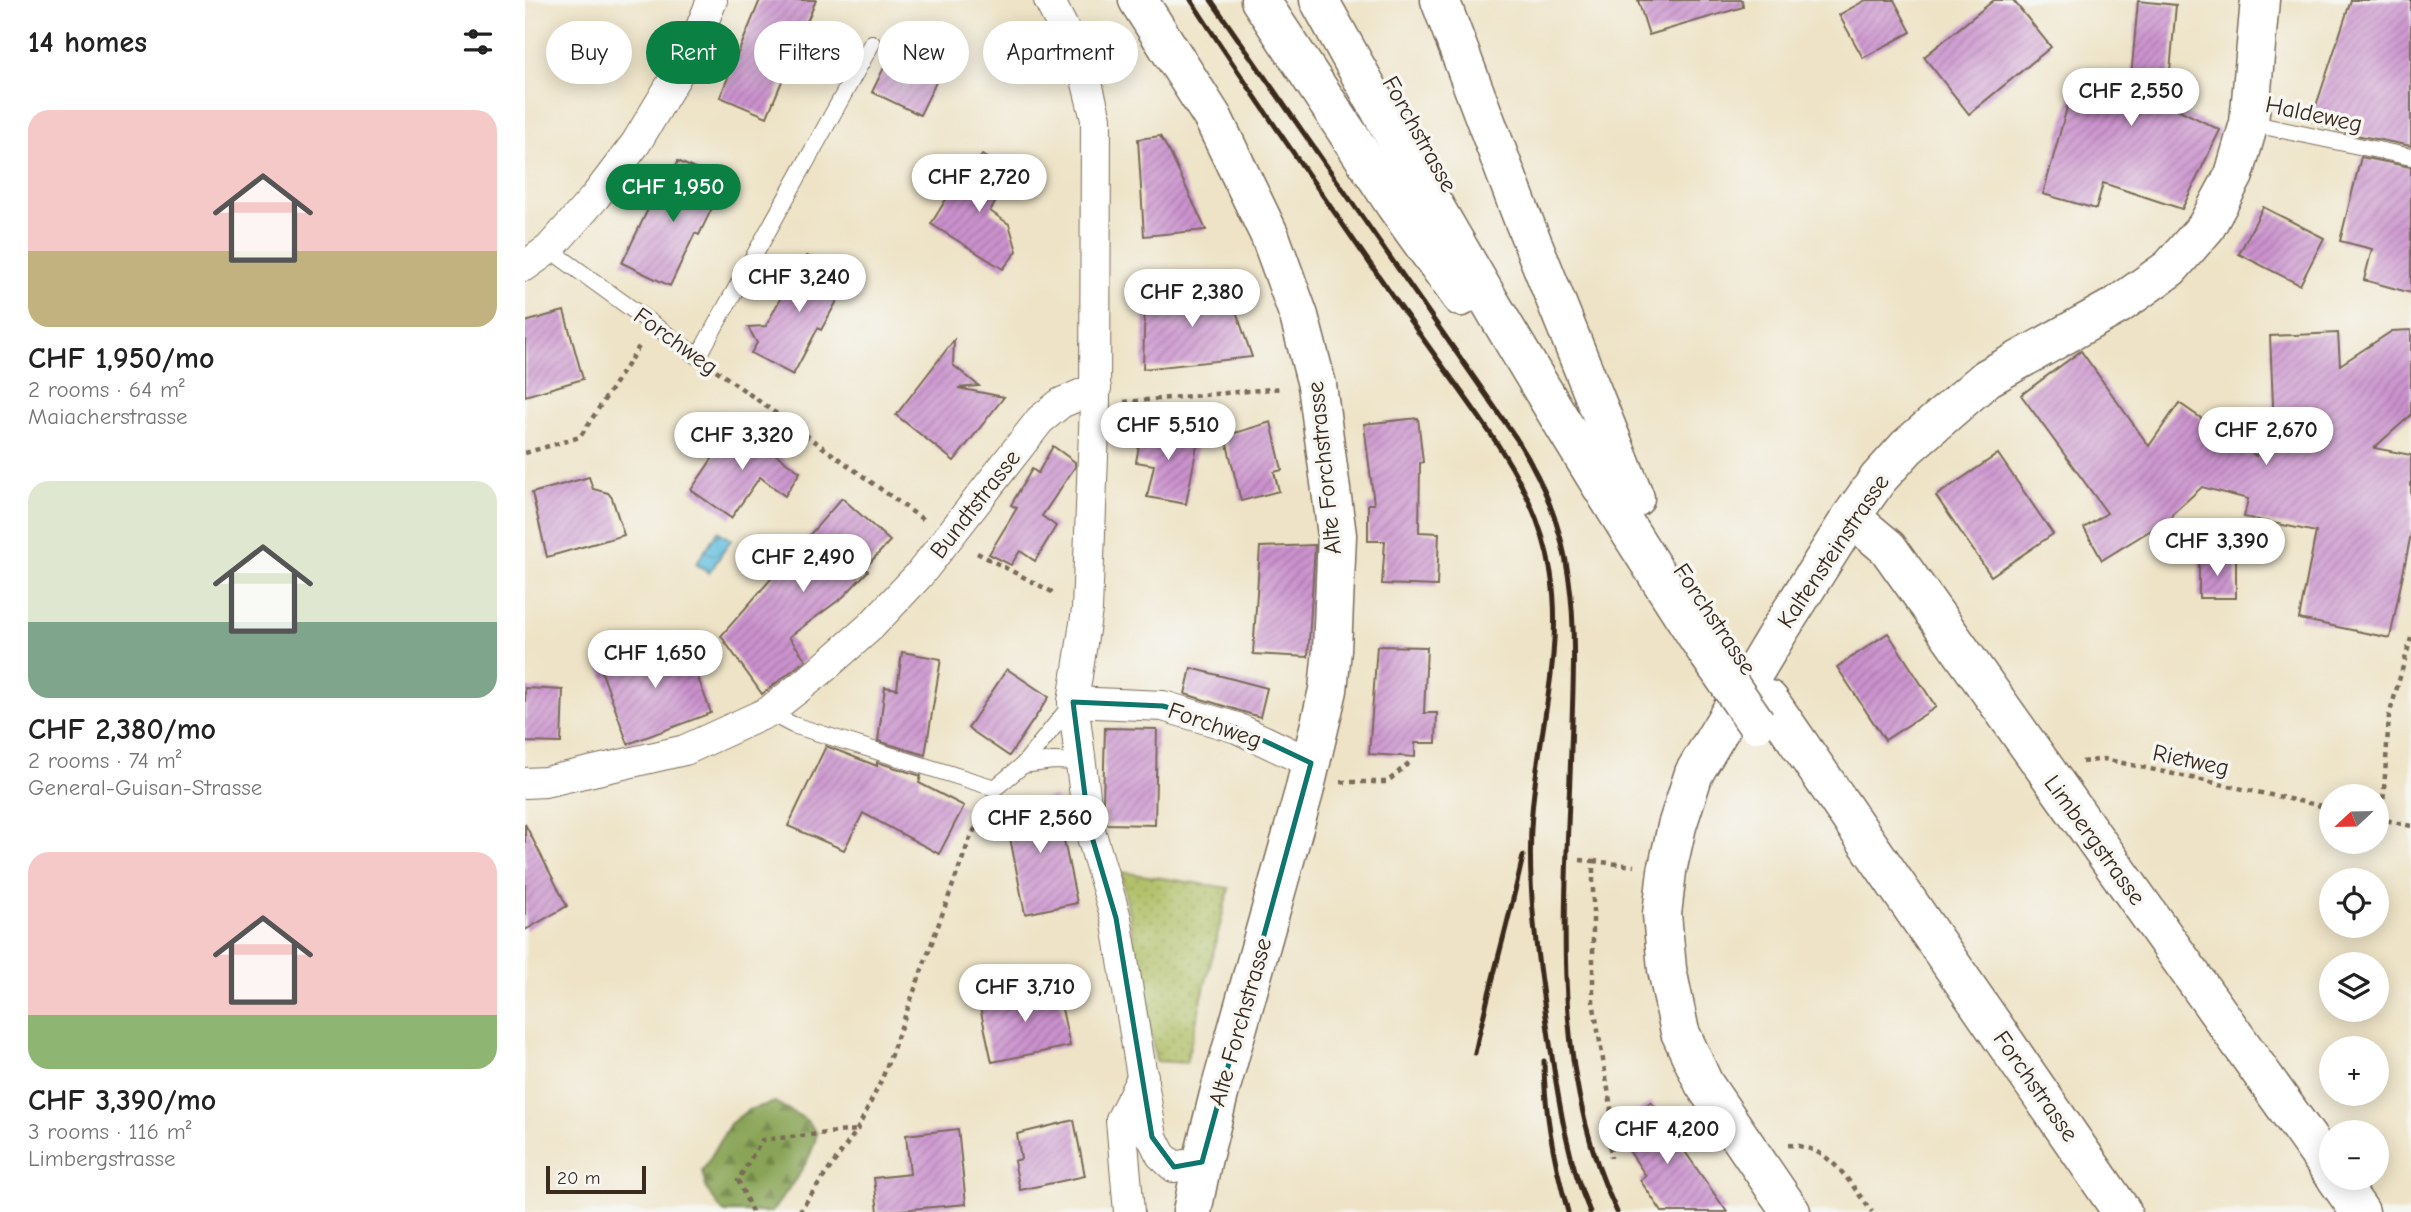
<!DOCTYPE html>
<meta charset="utf-8">
<style>
:root{--surface:#fff;--page:#f2f2f2;--text:#222;--muted:#767676;--accent:#0b8043}
body{margin:0;font-family:"Comic Neue",sans-serif;background:var(--page);color:var(--text);height:100vh;display:flex;flex-direction:column;font-size:26px;white-space:nowrap}
*{box-sizing:border-box;margin:0}
p{font-size:23px;color:var(--muted)}
.icon{flex:none;width:38px;height:38px;fill:none;stroke:currentColor;stroke-width:2;stroke-linecap:round;stroke-linejoin:round}
.map{position:relative;flex:1;overflow:hidden}
.sheet{display:flex;flex-direction:column;background:var(--surface);width:525px}
.sheet>*{flex:none}
.guide{position:absolute;left:21px;top:21px;width:665px;height:63px;display:flex;gap:14px}
.needle{width:46px;rotate:248deg}
.tools{position:absolute;left:1794px;top:784px;display:grid;gap:14px}
.tools a{display:grid;place-items:center;width:70px;height:70px;border-radius:50%;background:var(--surface);box-shadow:0 4px 18px #0003;font-size:35px}
.scale{position:absolute;left:21px;bottom:18px;width:100px;box-sizing:border-box;padding-left:7px;border:4px solid #3b2a1e;border-top:0;font-size:19px;line-height:24px;white-space:nowrap;color:#3b2a1e;-webkit-text-stroke:5px #f6f6f2;paint-order:stroke}
.price{position:absolute;translate:-50% -60px;padding:0 16px;border-radius:24px;background:#fff;color:#222;font-size:23px;line-height:46px;filter:drop-shadow(0 2px 4px #0008)}
.price::after{content:'';position:absolute;left:50%;top:42px;width:21px;height:16px;margin-left:-10px;background:inherit;clip-path:polygon(0 0,100% 0,50% 100%)}
.price.on{background:var(--accent);color:#fff}
ul{padding:0;list-style:none}
li{display:grid;align-content:center;gap:14px;height:371px;padding:0 28px}
li span{display:grid;place-items:center;height:217px;border-radius:21px;color:#555}
li>.icon{margin-inline-start:auto}
span .icon{width:126px;height:126px;fill:#fffc;stroke-width:1}
li b{font-size:30px}
h2{display:flex;justify-content:space-between;align-items:center;height:84px;padding:0 28px;font-size:30px}
.chip{padding:0 24px;border-radius:32px;background:var(--surface);box-shadow:0 4px 18px #0003;font-size:24px;line-height:63px}
.chip.on{background:var(--accent);color:#fff}
main{display:flex;flex:1;min-height:0}
.map>svg:first-child{display:block}
.grass{fill:url(#grass-dots);stroke:#74733e;stroke-width:2}
.forest{fill:url(#forest-firs);stroke:#62673a;stroke-width:2}
.water{fill:url(#water-waves);stroke:#4e747e;stroke-width:2}
.building{fill:url(#building-hatch)}
.lines{fill:none;stroke-linecap:round;stroke-linejoin:round}
.lane-casing{stroke:#7a6b59;stroke-width:18}
.street-casing{stroke:#7a6b59;stroke-width:32}
.secondary-casing{stroke:#7a6b59;stroke-width:41}
.highway-casing{stroke:#7a6b59;stroke-width:41}
.path{stroke:#7a6b59;stroke-width:4.5;stroke-dasharray:5 5;stroke-linecap:butt}
.lane{stroke:#fff;stroke-width:16}
.street{stroke:#fff;stroke-width:30}
.secondary{stroke:#fff;stroke-width:38}
.highway{stroke:#fff;stroke-width:38}
.rail{stroke:#3b2a1e;stroke-width:5}
.highway-bridge-casing{stroke:#7a6b59;stroke-width:41;stroke-linecap:butt}
.highway-bridge{stroke:#fff;stroke-width:38}
.marked{fill:none;stroke:#0f766e;stroke-width:5;stroke-linejoin:round}
.labels{text-anchor:middle;stroke-width:7;stroke-linejoin:round;paint-order:stroke}
.street-label{font-size:24px;fill:#3b2a1e;stroke:#f6f6f2}
</style>
<main>
<section class="sheet">
<h2>14 homes<svg class="icon" aria-label="filters" viewBox="0 0 24 24"><path d="M4 7h16M4 17h16"/><circle cx="9" cy="7" r="2"/><circle cx="15" cy="17" r="2"/></svg></h2>
<ul>
<li><span style="background:linear-gradient(#f6c9c9 65%,#c2b280 0)"><svg class="icon" aria-label="home" viewBox="0 0 24 24"><path d="M3 11l9-7 9 7M6 9v11h12V9"/></svg></span><div><b>CHF 1,950/mo</b><p>2 rooms · 64 m²</p><p>Maiacherstrasse</p></div></li>
<li><span style="background:linear-gradient(#dfe7d0 65%,#7fa58c 0)"><svg class="icon" aria-label="home" viewBox="0 0 24 24"><path d="M3 11l9-7 9 7M6 9v11h12V9"/></svg></span><div><b>CHF 2,380/mo</b><p>2 rooms · 74 m²</p><p>General-Guisan-Strasse</p></div></li>
<li><span style="background:linear-gradient(#f6c9c9 75%,#8fb573 0)"><svg class="icon" aria-label="home" viewBox="0 0 24 24"><path d="M3 11l9-7 9 7M6 9v11h12V9"/></svg></span><div><b>CHF 3,390/mo</b><p>3 rooms · 116 m²</p><p>Limbergstrasse</p></div></li>
</ul>
</section>
<div class="map">
<svg width="1886" height="1212" viewBox="0 0 1886 1212">
<defs>
<pattern id="grass-dots" width="8" height="8" patternUnits="userSpaceOnUse" patternTransform="scale(1.75)"><rect width="8" height="8" fill="#acbc5f"/><path d="M2 2h.1M6 6h.1" fill="none" stroke="#8d994e" stroke-width="1.8" stroke-linecap="round"/></pattern>
<pattern id="forest-firs" width="22" height="20" patternUnits="userSpaceOnUse" patternTransform="scale(1.75)"><rect width="22" height="20" fill="#89a456"/><path d="M5 1l3.5 6h-7zM16 11l3.5 6h-7z" fill="#718647"/></pattern>
<pattern id="water-waves" width="16" height="10" patternUnits="userSpaceOnUse" patternTransform="scale(1.75)"><rect width="16" height="10" fill="#60bede"/><path d="M0 5q4-4 8 0t8 0" fill="none" stroke="#509bb3"/></pattern>
<pattern id="building-hatch" width="6" height="6" patternUnits="userSpaceOnUse" patternTransform="scale(1.75)"><rect width="6" height="6" fill="#cb92ce"/><path d="M-1 1l2-2M0 6l6-6M5 7l2-2" fill="none" stroke="#a677a7"/></pattern>
</defs>
<rect width="100%" height="100%" fill="#f6f6f2"/>
<filter id="ink" filterUnits="userSpaceOnUse"><feTurbulence type="fractalNoise" baseFrequency=".0143" numOctaves="2"/><feDisplacementMap in="SourceGraphic" scale="14" xChannelSelector="R" yChannelSelector="G"/><feConvolveMatrix kernelMatrix="1 2 1 2 8 2 1 2 1" color-interpolation-filters="sRGB"/></filter>
<filter id="wash" filterUnits="userSpaceOnUse"><feTurbulence type="fractalNoise" baseFrequency=".00686" numOctaves="4" result="noise"/><feDisplacementMap in="SourceGraphic" scale="28" xChannelSelector="R" yChannelSelector="G"/><feGaussianBlur stdDeviation="1.57" result="paint"/><feColorMatrix in="noise" values="0 0 0 0 0 0 0 0 0 0 0 0 0 0 0 0 0 1.4 0 .05"/><feComposite in="paint" operator="in"/></filter>
<g filter="url(#wash)">
<rect width="100%" height="100%" fill="#eee3c6"/>
<!-- grass -->
<path class="grass" d="M 596,872 L 704,888 L 661,1063 L 631,1061 Z"/>
<!-- forest -->
<path class="forest" d="M 250,1102 L 280,1119 L 292,1133 C 285,1166 265,1185 247,1212 L 198,1212 L 182,1190 L 177,1172 L 205,1124 L 223,1110 Z"/>
<!-- water -->
<path class="water" d="M 193,531 L 206,540 L 184,573 L 171,564 Z"/>
<g id="blocks">
<!-- building -->
<g class="building">
<path d="M 235,0 L 291,0 L 242,117 L 195,97 Z"/>
<path d="M 1113,0 L 1217,0 L 1218,7 L 1124,35 Z"/>
<path d="M 1341,0 L 1369,0 L 1386,32 L 1338,58 L 1314,15 Z"/>
<path d="M 1469,0 L 1488,0 L 1526,47 L 1444,114 L 1399,57 Z"/>
<path d="M 1826,0 L 1886,0 L 1886,146 L 1821,133 L 1786,121 Z"/>
<path d="M 1613,1 L 1651,5 L 1642,104 L 1695,130 L 1657,209 L 1578,183 L 1571,209 L 1518,194 L 1551,75 L 1605,89 Z"/>
<path d="M 377,31 L 424,55 L 395,115 L 347,92 Z"/>
<path d="M 635,136 L 645,153 L 681,230 L 619,236 L 613,139 Z"/>
<path d="M 457,155 L 488,174 L 465,211 L 484,224 L 492,251 L 478,269 L 406,224 L 428,188 L 434,192 Z"/>
<path d="M 1836,157 L 1886,167 L 1886,293 L 1839,280 L 1847,249 L 1815,241 Z"/>
<path d="M 153,161 L 199,183 L 174,235 L 170,233 L 145,286 L 97,263 L 125,205 L 131,208 Z"/>
<path d="M 1738,207 L 1799,238 L 1775,285 L 1714,254 Z"/>
<path d="M 282,256 L 324,279 L 296,330 L 293,328 L 268,375 L 226,353 L 232,343 L 223,327 L 241,326 L 267,276 L 268,265 Z"/>
<path d="M 703,288 L 727,357 L 618,369 L 620,297 Z"/>
<path d="M 39,311 L 58,379 L 0,396 L 0,322 Z"/>
<path d="M 1886,330 L 1886,415 L 1849,448 L 1886,455 L 1886,534 L 1865,638 L 1774,619 L 1791,532 L 1719,517 L 1723,499 L 1677,487 L 1647,514 L 1647,517 L 1577,560 L 1559,528 L 1582,513 L 1496,395 L 1556,351 L 1624,446 L 1654,403 L 1731,456 L 1738,425 L 1749,427 L 1745,336 L 1813,333 L 1815,365 L 1867,331 Z"/>
<path d="M 429,340 L 428,365 L 454,386 L 433,388 L 479,397 L 429,461 L 371,415 Z"/>
<path d="M 893,418 L 898,462 L 895,463 L 894,532 L 914,533 L 912,586 L 857,584 L 860,541 L 843,541 L 843,504 L 849,504 L 839,424 Z"/>
<path d="M 746,422 L 757,470 L 749,472 L 754,491 L 716,501 L 700,436 Z"/>
<path d="M 618,424 L 674,435 L 661,504 L 622,497 L 629,465 L 611,462 Z"/>
<path d="M 210,425 L 275,472 L 260,496 L 235,477 L 206,518 L 166,490 Z"/>
<path d="M 528,446 L 550,462 L 550,467 L 517,516 L 531,526 L 510,561 L 495,551 L 486,565 L 464,554 L 492,508 L 486,505 L 507,469 L 513,473 Z"/>
<path d="M 1473,454 L 1528,534 L 1466,576 L 1411,496 Z"/>
<path d="M 64,477 L 68,489 L 83,493 L 87,498 L 99,535 L 22,557 L 7,493 Z"/>
<path d="M 317,498 L 365,541 L 340,568 L 343,571 L 318,597 L 264,637 L 281,660 L 237,694 L 196,636 Z"/>
<path d="M 790,545 L 783,657 L 728,654 L 735,547 Z"/>
<rect x="1674" y="557" width="37" height="41"/>
<path d="M 1363,633 L 1411,707 L 1360,740 L 1312,667 Z"/>
<path d="M 158,637 L 186,713 L 103,744 L 75,667 Z"/>
<path d="M 852,646 L 902,647 L 899,713 L 912,713 L 911,743 L 890,743 L 890,757 L 844,754 Z"/>
<path d="M 377,652 L 416,659 L 400,755 L 353,741 L 360,687 L 372,689 Z"/>
<path d="M 666,668 L 742,688 L 735,717 L 660,694 Z"/>
<path d="M 482,669 L 524,697 L 484,756 L 443,728 Z"/>
<path d="M 0,688 L 38,690 L 36,743 L 0,742 Z"/>
<path d="M 580,728 L 632,729 L 630,825 L 581,824 L 578,802 Z"/>
<path d="M 301,746 L 352,766 L 352,762 L 396,776 L 394,783 L 439,806 L 414,854 L 338,813 L 319,850 L 263,826 Z"/>
<path d="M 530,797 L 552,903 L 500,914 L 479,807 Z"/>
<path d="M 0,824 L 42,906 L 0,930 Z"/>
<path d="M 532,986 L 545,1046 L 467,1062 L 454,1003 Z"/>
<path d="M 1126,1102 L 1174,1172 L 1202,1212 L 1137,1212 L 1115,1180 L 1121,1176 L 1101,1146 L 1107,1141 L 1095,1123 Z"/>
<path d="M 549,1120 L 560,1176 L 495,1190 L 489,1161 L 496,1159 L 492,1134 Z"/>
<path d="M 433,1129 L 441,1204 L 353,1212 L 349,1178 L 385,1174 L 381,1135 Z"/>
</g>
</g>
</g>
<g filter="url(#ink)">
<use href="#blocks" fill-opacity="0" stroke="#7a6b59" stroke-width="2"/>
<g class="lines">
<defs>
<g id="lane">
<path d="M 1724,123 L 1886,157"/>
<path d="M 24,249 L 173,357 L 347,43"/>
<path d="M 243,712 L 268,725 L 470,788 L 498,765 L 547,704"/>
<path d="M 498,765 L 528,761 L 556,762"/>
</g>
<g id="street">
<path d="M 524,0 L 558,67 L 571,119 L 570,405 L 562,610 L 548,702 L 564,827 L 591,918 L 627,1137 L 636,1155 L 649,1167 L 677,1162"/>
<path d="M 0,266 L 24,249 L 70,197 L 111,143 L 167,50 L 187,0"/>
<path d="M 548,702 L 638,706 L 712,728 L 786,763"/>
<path d="M 0,783 L 20,782 L 160,750 L 243,712 L 294,672 L 346,626 L 394,575 L 515,420 L 536,403 L 571,388"/>
<path d="M 604,1212 L 596,1120 L 618,1076"/>
</g>
<g id="secondary">
<path d="M 613,0 L 688,118 L 745,236 L 774,316 L 792,385 L 812,535 L 807,650 L 803,690 L 779,792 L 694,1094 L 677,1162 L 667,1212"/>
<path d="M 1326,517 L 1363,548 L 1806,1171"/>
<path d="M 1811,1178 L 1835,1212"/>
<path d="M 1266,1212 L 1179,1084 L 1155,1032 L 1142,969 L 1137,914 L 1142,871 L 1152,826 L 1169,773 L 1254,631 L 1326,517 L 1353,479 L 1382,447 L 1462,378 L 1593,305 L 1645,268 L 1681,227 L 1709,175 L 1724,123 L 1735,0"/>
</g>
<g id="highway">
<path d="M 735,0 L 870,205 L 936,297"/>
<path d="M 794,0 C 916,223 1044,442 1184,655"/>
<path d="M 915,0 L 996,214 L 1110,498"/>
<path d="M 1244,700 L 1597,1212"/>
</g>
</defs>
<!-- lane casing -->
<use href="#lane" class="lane-casing"/>
<!-- street casing -->
<use href="#street" class="street-casing"/>
<!-- secondary casing -->
<use href="#secondary" class="secondary-casing"/>
<!-- highway casing -->
<use href="#highway" class="highway-casing"/>
<!-- path -->
<g class="path">
<path d="M 191,370 L 400,521"/>
<path d="M 599,402 L 758,388"/>
<path d="M 0,453 L 55,437 L 115,345"/>
<path d="M 452,553 L 531,594"/>
<path d="M 1557,762 L 1579,759 L 1806,808"/>
<path d="M 816,782 L 862,782 L 885,762"/>
<path d="M 1852,818 L 1886,826"/>
<path d="M 1857,819 L 1864,716 L 1886,638"/>
<path d="M 1055,860 L 1068,861 L 1068,1001 L 1086,1107 L 1083,1126 L 1086,1158"/>
<path d="M 1068,861 L 1109,866"/>
<path d="M 1263,1145 C 1305,1145 1324,1182 1347,1212"/>
<path d="M 227,1212 L 213,1180 L 237,1140 L 332,1130"/>
<path d="M 274,1212 L 332,1130 L 357,1079 L 444,841 L 460,808"/>
</g>
<!-- lane -->
<use href="#lane" class="lane"/>
<!-- street -->
<use href="#street" class="street"/>
<!-- secondary -->
<use href="#secondary" class="secondary"/>
<!-- highway -->
<use href="#highway" class="highway"/>
<!-- rail -->
<g class="rail">
<path d="M 666,0 C 731,101 800,199 869,298 C 891,329 913,360 935,390 C 977,449 1014,500 1026,573 C 1039,653 1013,733 1007,812 C 1001,887 1013,963 1024,1037 C 1033,1096 1041,1157 1065,1212"/>
<path d="M 686,0 L 991,438 C 1058,541 1050,633 1046,749 C 1041,904 1023,1067 1092,1212"/>
<path d="M 950,1053 C 964,987 984,922 998,856"/>
<path d="M 1019,1061 C 1019,1113 1029,1162 1043,1212"/>
</g>
<defs>
<path id="highway-bridge" d="M 1184,655 L 1231,723"/>
</defs>
<!-- highway-bridge casing -->
<use href="#highway-bridge" class="highway-bridge-casing"/>
<!-- highway-bridge -->
<use href="#highway-bridge" class="highway-bridge"/>
</g>
</g>
<!-- marked area -->
<path class="marked" d="M 548,702 L 638,706 L 712,728 L 786,763 L 677,1162 L 649,1167 L 627,1137 L 591,918 L 564,827 Z"/>
<g class="labels">
<!-- street labels -->
<g class="street-label">
<text transform="translate(1789 114) rotate(12)" y="8">Haldeweg</text>
<text transform="translate(895 134) rotate(61)" y="8">Forchstrasse</text>
<text transform="translate(151 341) rotate(36)" y="8">Forchweg</text>
<text transform="translate(799 468) rotate(-96)" y="8">Alte Forchstrasse</text>
<text transform="translate(450 504) rotate(-52)" y="8">Bundtstrasse</text>
<text transform="translate(1308 551) rotate(-56)" y="8">Kaltensteinstrasse</text>
<text transform="translate(1190 619) rotate(56)" y="8">Forchstrasse</text>
<text transform="translate(690 725) rotate(19)" y="8">Forchweg</text>
<text transform="translate(1666 760) rotate(12)" y="8">Rietweg</text>
<text transform="translate(1570 840) rotate(54)" y="8">Limbergstrasse</text>
<text transform="translate(715 1022) rotate(-74)" y="8">Alte Forchstrasse</text>
<text transform="translate(1511 1086) rotate(55)" y="8">Forchstrasse</text>
</g>
</g>
</svg>
<div class="tools">
<a><svg class="needle" viewBox="-14 -14 28 28"><path d="M0-13l5 13h-10z" fill="#e53935"/><path d="M0 13l5-13h-10z" fill="#767676"/></svg></a>
<a><svg class="icon" aria-label="locate" viewBox="0 0 24 24"><circle cx="12" cy="12" r="6"/><path d="M12 2v4M12 18v4M2 12h4M18 12h4"/></svg></a>
<a><svg class="icon" aria-label="layers" viewBox="0 0 24 24"><path d="M12 4l9 5-9 5-9-5zM3 14l9 5 9-5"/></svg></a>
<a>+</a>
<a>−</a>
</div>
<div class="scale">20 m</div>
<b class="price" style="left:1606px;top:128px">CHF 2,550</b>
<b class="price" style="left:454px;top:214px">CHF 2,720</b>
<b class="price on" style="left:148px;top:224px">CHF 1,950</b>
<b class="price" style="left:274px;top:314px">CHF 3,240</b>
<b class="price" style="left:667px;top:329px">CHF 2,380</b>
<b class="price" style="left:643px;top:462px">CHF 5,510</b>
<b class="price" style="left:1741px;top:467px">CHF 2,670</b>
<b class="price" style="left:217px;top:472px">CHF 3,320</b>
<b class="price" style="left:1692px;top:578px">CHF 3,390</b>
<b class="price" style="left:278px;top:594px">CHF 2,490</b>
<b class="price" style="left:130px;top:690px">CHF 1,650</b>
<b class="price" style="left:515px;top:855px">CHF 2,560</b>
<b class="price" style="left:500px;top:1024px">CHF 3,710</b>
<b class="price" style="left:1142px;top:1166px">CHF 4,200</b>
<div class="guide">
<a class="chip">Buy</a>
<a class="chip on">Rent</a>
<a class="chip">Filters</a>
<a class="chip">New</a>
<a class="chip">Apartment</a>
</div>
</div>
</main>
